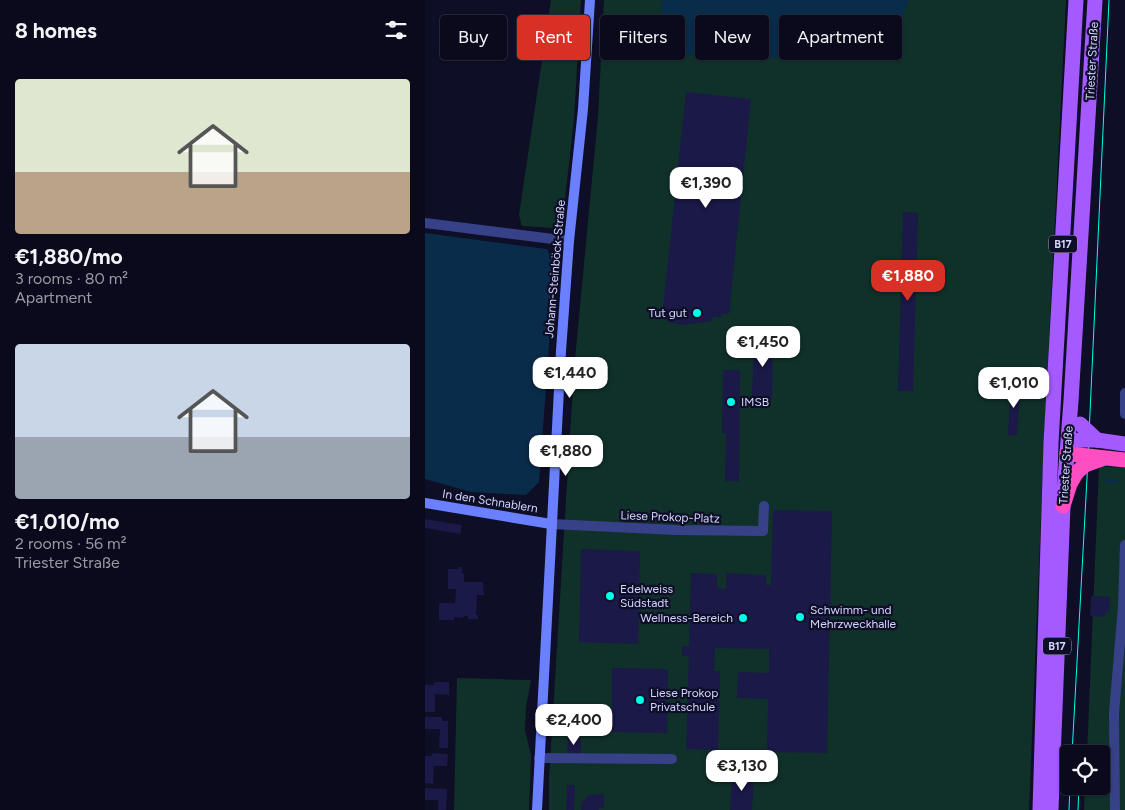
<!DOCTYPE html>
<meta charset="utf-8">
<style>
:root{--surface:#0a0a1c;--page:#131325;--text:#f1f3f6;--muted:#999aa3;--line:#2a2b3b;--accent:#d93025}
body{margin:0;font-family:Figtree,sans-serif;background:var(--page);color:var(--text);height:100vh;display:flex;flex-direction:column;font-size:19px;white-space:nowrap}
*{box-sizing:border-box;margin:0}
p{font-size:16px;color:var(--muted)}
.icon{flex:none;width:28px;height:28px;fill:none;stroke:currentColor;stroke-width:2;stroke-linecap:round;stroke-linejoin:round}
.map{position:relative;flex:1;overflow:hidden}
.side{display:flex;flex-direction:column;background:var(--surface);width:425px}
.side>*{flex:none}
.guide{position:absolute;left:15px;top:15px;width:475px;height:45px;display:flex;gap:10px}
.controls{position:absolute;left:635px;top:745px;display:grid;gap:10px}
.controls a{display:grid;place-items:center;width:50px;height:50px;border-radius:5px;background:var(--surface);box-shadow:0 1px 4px #0004,0 0 0 1px var(--line);font-size:25px}
.price{position:absolute;translate:-50% -42px;padding:0 11px;border-radius:10px;background:#fff;color:#222;font-size:16px;line-height:32px;filter:drop-shadow(0 1px 2px #0008)}
.price::after{content:'';position:absolute;left:50%;top:30px;width:15px;height:11px;margin-left:-8px;background:inherit;clip-path:polygon(0 0,100% 0,50% 100%)}
.price.active{background:var(--accent);color:#fff}
ul{padding:0;list-style:none}
li{display:grid;align-content:center;gap:10px;height:265px;padding:0 15px}
li span{display:grid;place-items:center;height:155px;border-radius:5px;color:#555}
li>.icon{margin-inline-start:auto}
span .icon{width:90px;height:90px;fill:#fffc;stroke-width:1}
li b{font-size:21px}
h2{display:flex;justify-content:space-between;align-items:center;height:60px;padding:0 15px;font-size:21px}
.tag{padding:0 18px;border-radius:5px;background:var(--surface);box-shadow:0 1px 4px #0004,0 0 0 1px var(--line);font-size:18px;line-height:45px}
.tag.active{background:var(--accent);color:#fff}
main{display:flex;flex:1;min-height:0}
.map>svg:first-child{display:block}
.green{fill:#10312a}
.water{fill:#092c4a}
.lines{fill:none;stroke-linecap:round;stroke-linejoin:round}
.stream{stroke:#092c4a;stroke-width:3}
.building{fill:#1a1948}
.street{stroke:#364188;stroke-width:10}
.secondary{stroke:#6a80ff;stroke-width:10}
.primary{stroke:#a55aff;stroke-width:15}
.highway{stroke:#ff4ec2;stroke-width:15}
.tram{stroke:#00feeb;stroke-width:1}
.primary-bridge{stroke:#a55aff;stroke-width:15}
.highway-bridge{stroke:#ff4ec2;stroke-width:15}
.poi-dot{fill:#00feeb;stroke:#0e0e26;stroke-width:2}
.labels{text-anchor:middle;stroke-width:4.5;stroke-linejoin:round;paint-order:stroke}
.shield{fill:#0e0e26;stroke:#989abe;stroke-width:1}
.shield-label{font-size:11px;font-weight:bold;fill:#d3d6ff}
.street-label{font-size:12px;fill:#d3d6ff;stroke:#0e0e26}
.poi-label{font-size:12px;fill:#d3d6ff;stroke:#0e0e26;text-anchor:start}
</style>
<main>
<section class="side">
<h2>8 homes<svg class="icon" aria-label="filters" viewBox="0 0 24 24"><path d="M4 7h16M4 17h16"/><circle cx="9" cy="7" r="2"/><circle cx="15" cy="17" r="2"/></svg></h2>
<ul>
<li><span style="background:linear-gradient(#dfe7d0 60%,#b9a48a 0)"><svg class="icon" aria-label="home" viewBox="0 0 24 24"><path d="M3 11l9-7 9 7M6 9v11h12V9"/></svg></span><div><b>€1,880/mo</b><p>3 rooms · 80 m²</p><p>Apartment</p></div></li>
<li><span style="background:linear-gradient(#c9d6e8 60%,#9aa5b1 0)"><svg class="icon" aria-label="home" viewBox="0 0 24 24"><path d="M3 11l9-7 9 7M6 9v11h12V9"/></svg></span><div><b>€1,010/mo</b><p>2 rooms · 56 m²</p><p>Triester Straße</p></div></li>
</ul>
</section>
<div class="map">
<svg width="700" height="810" viewBox="0 0 700 810">
<rect width="100%" height="100%" fill="#0e0e26"/>
<!-- green -->
<g class="green">
<path d="M 126,0 L 156,0 L 149,119 L 138,217 L 128,228 L 97,226 L 94,215 Z"/>
<path d="M 179,0 L 641,0 L 619,440 L 604,810 L 124,810 L 124,778 L 149,370 L 173,116 Z"/>
<path d="M 674,466 L 700,468 L 700,810 L 659,810 L 660,786 L 676,786 L 676,754 L 662,754 Z"/>
<path d="M 32,678 L 106,680 L 101,707 L 100,730 L 106,755 L 104,810 L 29,810 Z"/>
</g>
<!-- water -->
<g class="water">
<path d="M 238,0 L 484,0 L 472,31 L 469,56 L 321,58 L 304,47 L 282,48 L 264,55 L 238,24 L 236,7 Z"/>
<path d="M 0,233 L 122,249 L 130,265 L 114,482 L 101,495 L 46,492 L 0,479 Z"/>
</g>
<g class="lines">
<!-- stream -->
<path class="stream" d="M 680,480 L 692,482"/>
</g>
<!-- building -->
<g class="building">
<path d="M 261,92 L 326,99 L 304,314 L 297,314 L 297,317 L 288,317 L 287,321 L 258,325 L 246,323 L 237,318 Z"/>
<path d="M 478,212 L 493,213 L 488,391 L 473,391 Z"/>
<path d="M 323,337 L 348,337 L 347,399 L 327,399 L 329,340 L 323,340 Z"/>
<path d="M 298,370 L 315,370 L 314,481 L 300,481 L 301,433 L 297,433 Z"/>
<path d="M 586,383 L 596,384 L 592,435 L 583,435 Z"/>
<path d="M 348,510 L 407,511 L 402,753 L 342,752 L 343,699 L 312,698 L 313,672 L 344,673 L 344,649 L 290,648 L 289,671 L 295,671 L 293,750 L 261,749 L 264,656 L 257,656 L 257,646 L 264,646 L 266,573 L 292,574 L 292,588 L 301,589 L 301,573 L 341,575 L 341,585 L 346,585 Z"/>
<path d="M 0,519 L 37,525 L 35,534 L 0,528 Z"/>
<path d="M 156,549 L 215,551 L 213,644 L 154,642 Z"/>
<path d="M 33,567 L 37,567 L 37,573 L 39,574 L 39,582 L 58,582 L 59,595 L 52,595 L 51,615 L 53,615 L 53,619 L 43,619 L 43,616 L 39,616 L 38,618 L 29,617 L 29,620 L 14,620 L 14,603 L 30,603 L 31,589 L 23,589 L 23,569 L 33,569 Z"/>
<path d="M 666,596 L 685,597 L 684,612 L 681,611 L 680,617 L 665,616 Z"/>
<path d="M 187,668 L 243,669 L 242,733 L 187,732 Z"/>
<path d="M 9,682 L 24,682 L 24,695 L 10,694 L 10,712 L 0,712 L 0,685 L 9,685 Z"/>
<path d="M 0,717 L 17,717 L 17,721 L 23,721 L 23,748 L 14,748 L 15,729 L 0,729 Z"/>
<path d="M 143,738 L 156,738 L 156,755 L 142,754 Z"/>
<path d="M 7,753 L 23,754 L 22,766 L 9,766 L 8,784 L 0,783 L 0,756 L 7,756 Z"/>
<path d="M 307,774 L 329,775 L 327,810 L 305,810 Z"/>
<path d="M 142,785 L 150,785 L 149,810 L 141,810 Z"/>
<path d="M 0,788 L 22,789 L 21,810 L 13,810 L 13,800 L 0,800 Z"/>
<path d="M 179,794 L 179,808 L 174,808 L 174,810 L 156,810 L 157,802 L 164,795 Z"/>
</g>
<g class="lines">
<!-- street -->
<g class="street">
<path d="M 0,223 L 144,241"/>
<path d="M 700,393 L 700,414"/>
<path d="M 126,524 L 251,530 L 338,531 L 339,506"/>
<path d="M 114,758 L 247,759"/>
<path d="M 690,810 L 689,713 L 698,607 L 700,545"/>
</g>
<!-- secondary -->
<g class="secondary">
<path d="M 0,503 L 126,524"/>
<path d="M 112,810 L 136,351 L 144,241 L 158,109 L 165,0"/>
</g>
<!-- primary -->
<g class="primary">
<path d="M 672,440 L 700,444"/>
<path d="M 615,810 L 626,443 L 651,0"/>
<path d="M 626,810 L 638,506 L 646,401 L 670,0"/>
</g>
<!-- highway -->
<g class="highway">
<path d="M 642,453 L 654,455"/>
<path d="M 638,506 L 645,484 L 652,472"/>
</g>
<!-- tram -->
<g class="tram">
<path d="M 647,754 L 662,478 L 684,0"/>
<path d="M 644,810 L 645,786"/>
<path d="M 653,810 L 654,786"/>
</g>
<!-- primary-bridge -->
<g class="primary-bridge">
<path d="M 655,424 L 672,440"/>
<path d="M 654,440 L 672,440"/>
</g>
<!-- highway-bridge -->
<g class="highway-bridge">
<path d="M 654,455 L 700,460"/>
<path d="M 652,472 L 660,465 L 677,459"/>
</g>
</g>
<!-- markers -->
<g class="poi-dot">
<circle cx="272" cy="313" r="5"/>
<circle cx="306" cy="402" r="5"/>
<circle cx="185" cy="596" r="5"/>
<circle cx="375" cy="617" r="5"/>
<circle cx="318" cy="618" r="5"/>
<circle cx="215" cy="700" r="5"/>
</g>
<g class="labels">
<!-- shield labels -->
<g class="shield">
<rect x="624" y="235.5" width="28" height="17" rx="4"/>
<rect x="618" y="637.5" width="28" height="17" rx="4"/>
</g>
<g class="shield-label">
<text x="638" y="248">B17</text>
<text x="632" y="650">B17</text>
</g>
<!-- street labels -->
<g class="street-label">
<text transform="translate(667 61) rotate(-87)" y="4">Triester Straße</text>
<text transform="translate(130 269) rotate(-85)" y="4">Johann-Steinböck-Straße</text>
<text transform="translate(641 465) rotate(-86)" y="4">Triester Straße</text>
<text transform="translate(65 501) rotate(9)" y="4">In den Schnablern</text>
<text transform="translate(245 517) rotate(2)" y="4">Liese Prokop-Platz</text>
</g>
<!-- poi labels -->
<g class="poi-label">
<text x="262" y="317" text-anchor="end">Tut gut</text>
<text x="316" y="406">IMSB</text>
<text x="195" y="593">Edelweiss<tspan x="195" dy="14">Südstadt</tspan></text>
<text x="385" y="614">Schwimm- und<tspan x="385" dy="14">Mehrzweckhalle</tspan></text>
<text x="308" y="622" text-anchor="end">Wellness-Bereich</text>
<text x="225" y="697">Liese Prokop<tspan x="225" dy="14">Privatschule</tspan></text>
</g>
</g>
</svg>
<div class="controls">
<a><svg class="icon" aria-label="locate" viewBox="0 0 24 24"><circle cx="12" cy="12" r="6"/><path d="M12 2v4M12 18v4M2 12h4M18 12h4"/></svg></a>
</div>
<b class="price" style="left:281px;top:209px">€1,390</b>
<b class="price active" style="left:483px;top:302px">€1,880</b>
<b class="price" style="left:338px;top:368px">€1,450</b>
<b class="price" style="left:145px;top:399px">€1,440</b>
<b class="price" style="left:589px;top:409px">€1,010</b>
<b class="price" style="left:141px;top:477px">€1,880</b>
<b class="price" style="left:149px;top:746px">€2,400</b>
<b class="price" style="left:317px;top:792px">€3,130</b>
<div class="guide">
<a class="tag">Buy</a>
<a class="tag active">Rent</a>
<a class="tag">Filters</a>
<a class="tag">New</a>
<a class="tag">Apartment</a>
</div>
</div>
</main>
